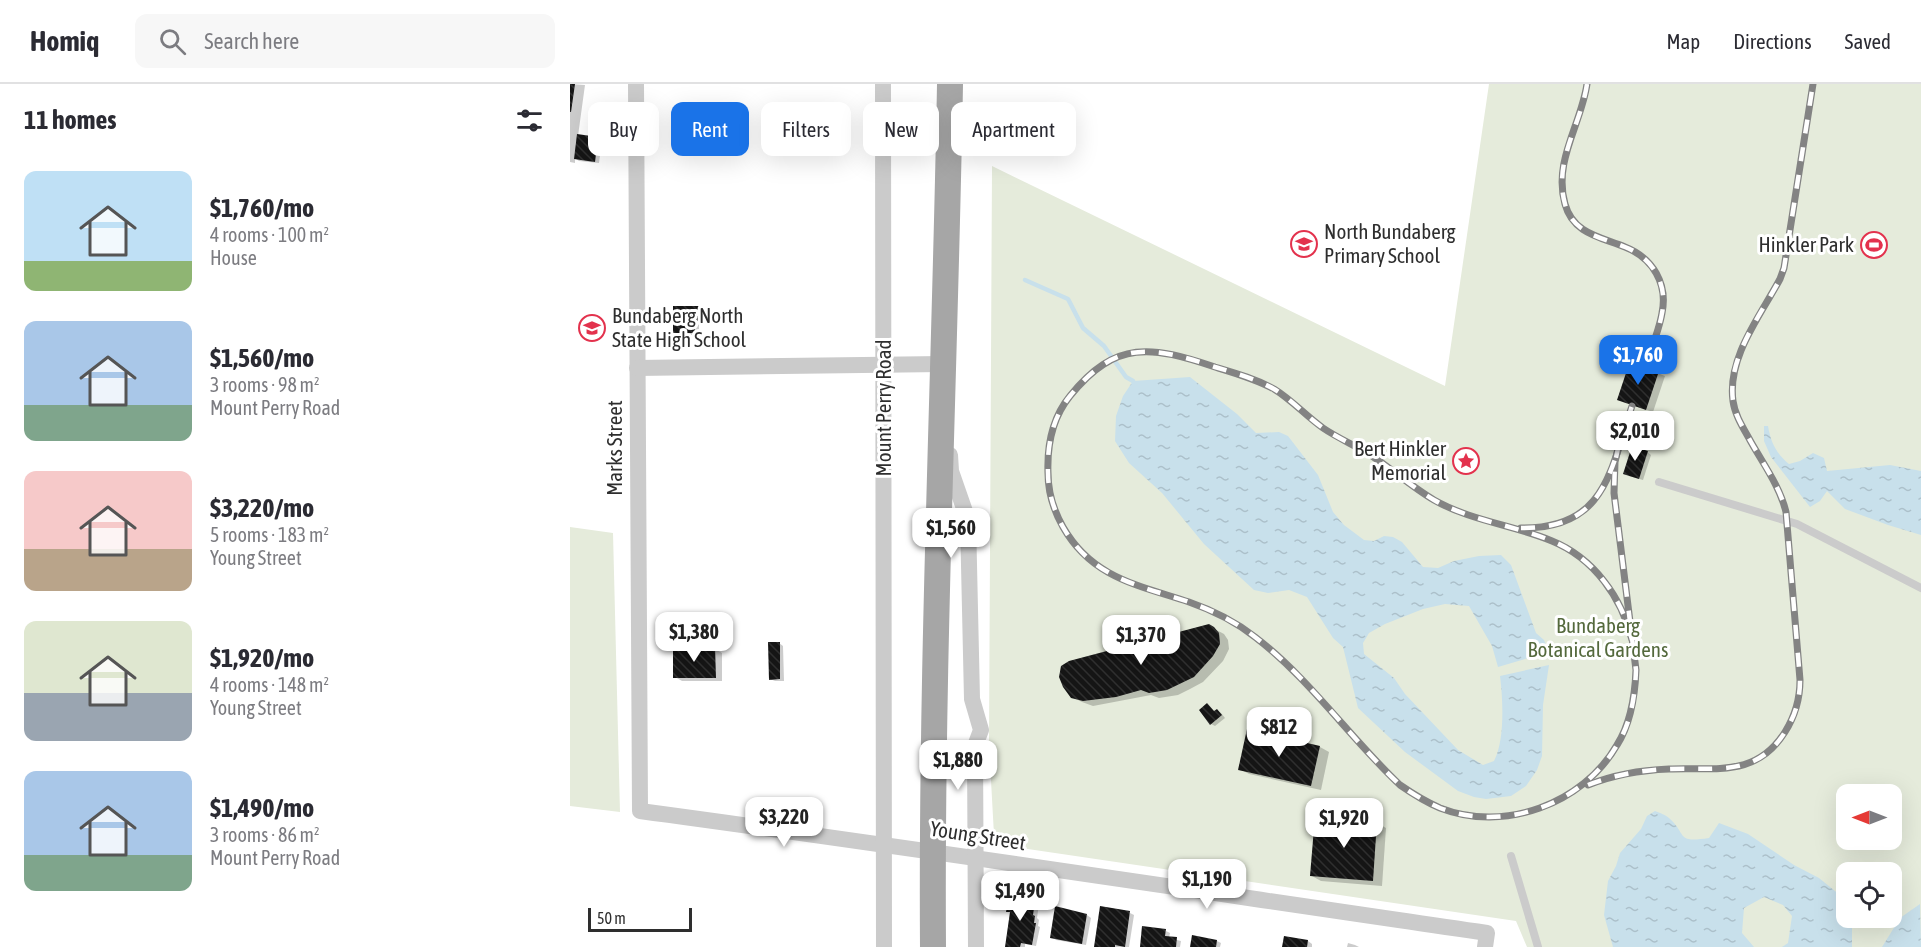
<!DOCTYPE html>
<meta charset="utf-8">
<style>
:root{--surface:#fff;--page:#f7f7f7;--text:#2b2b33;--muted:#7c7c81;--line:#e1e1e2;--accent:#1a73e8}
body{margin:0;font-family:"Asap Condensed",sans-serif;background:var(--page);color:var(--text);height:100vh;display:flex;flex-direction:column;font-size:22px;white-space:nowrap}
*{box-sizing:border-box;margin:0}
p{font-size:20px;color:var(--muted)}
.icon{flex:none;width:33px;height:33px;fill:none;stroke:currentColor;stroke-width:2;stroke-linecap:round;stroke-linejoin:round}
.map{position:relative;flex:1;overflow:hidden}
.sheet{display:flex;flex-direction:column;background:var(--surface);width:570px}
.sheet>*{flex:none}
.guide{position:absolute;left:18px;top:18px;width:570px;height:54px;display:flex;gap:12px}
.needle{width:39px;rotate:270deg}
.controls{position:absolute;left:1266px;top:700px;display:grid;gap:12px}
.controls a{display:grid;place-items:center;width:66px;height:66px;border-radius:12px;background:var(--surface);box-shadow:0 6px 24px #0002;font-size:30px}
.scale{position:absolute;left:18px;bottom:15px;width:104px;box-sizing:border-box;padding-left:6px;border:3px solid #2e2e2e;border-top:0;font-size:16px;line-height:21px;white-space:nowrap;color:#2e2e2e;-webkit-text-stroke:4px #fff;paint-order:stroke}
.price{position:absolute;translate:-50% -51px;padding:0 14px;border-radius:12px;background:#fff;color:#222;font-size:20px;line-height:39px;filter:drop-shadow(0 2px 3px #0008)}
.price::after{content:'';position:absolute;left:50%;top:36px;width:18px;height:14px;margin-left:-9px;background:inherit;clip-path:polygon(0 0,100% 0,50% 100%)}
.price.current{background:var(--accent);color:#fff}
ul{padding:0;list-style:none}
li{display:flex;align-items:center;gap:18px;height:150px;padding:0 24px}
li span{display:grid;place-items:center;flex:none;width:168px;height:120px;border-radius:12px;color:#555}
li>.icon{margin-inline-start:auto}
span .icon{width:72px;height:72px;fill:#fffc;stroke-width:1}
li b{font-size:26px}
h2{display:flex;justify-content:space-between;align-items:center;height:72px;padding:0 24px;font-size:26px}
.pill{padding:0 21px;border-radius:12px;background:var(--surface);box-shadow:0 6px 24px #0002;font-size:21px;line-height:54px}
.pill.current{background:var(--accent);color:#fff}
header{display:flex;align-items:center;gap:36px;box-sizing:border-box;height:84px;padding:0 30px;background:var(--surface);border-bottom:2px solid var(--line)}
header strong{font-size:28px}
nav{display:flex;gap:33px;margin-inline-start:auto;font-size:21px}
.search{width:420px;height:54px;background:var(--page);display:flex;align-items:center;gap:15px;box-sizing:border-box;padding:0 21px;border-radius:12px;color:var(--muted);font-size:22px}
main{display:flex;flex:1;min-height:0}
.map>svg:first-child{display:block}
.park{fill:#e5ebdb;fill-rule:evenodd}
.water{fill:url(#water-ripples)}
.shadow{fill:#0003}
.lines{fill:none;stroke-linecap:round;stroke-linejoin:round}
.stream{stroke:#c8e0eb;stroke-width:4.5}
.building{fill:url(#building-back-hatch)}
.lane{stroke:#cbcbcb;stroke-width:8}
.street{stroke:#cbcbcb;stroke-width:16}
.primary{stroke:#a6a6a6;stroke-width:26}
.rail-casing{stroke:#838383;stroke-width:7}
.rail{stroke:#fff;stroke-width:4.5;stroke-dasharray:14;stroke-linecap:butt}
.labels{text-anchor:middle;stroke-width:6;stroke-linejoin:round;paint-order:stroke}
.poi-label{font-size:21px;fill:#2e2e2e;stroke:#fff;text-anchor:start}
.street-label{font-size:21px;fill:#2e2e2e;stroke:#fff}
.park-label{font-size:21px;fill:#54693c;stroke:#fff}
</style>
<header>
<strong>Homiq</strong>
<div class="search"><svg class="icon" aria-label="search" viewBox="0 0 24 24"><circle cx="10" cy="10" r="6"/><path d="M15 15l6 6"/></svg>Search here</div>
<nav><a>Map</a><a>Directions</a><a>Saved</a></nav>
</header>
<main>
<section class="sheet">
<h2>11 homes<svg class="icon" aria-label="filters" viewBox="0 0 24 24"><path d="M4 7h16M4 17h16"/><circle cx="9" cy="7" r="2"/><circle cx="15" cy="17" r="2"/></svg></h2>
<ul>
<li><span style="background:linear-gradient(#bfe0f5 75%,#8fb573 0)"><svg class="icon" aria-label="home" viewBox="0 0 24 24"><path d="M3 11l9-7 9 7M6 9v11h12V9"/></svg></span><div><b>$1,760/mo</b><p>4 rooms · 100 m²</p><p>House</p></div></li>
<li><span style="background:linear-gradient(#a9c7e8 70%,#7fa58c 0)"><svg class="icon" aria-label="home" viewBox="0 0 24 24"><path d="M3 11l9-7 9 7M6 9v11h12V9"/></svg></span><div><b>$1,560/mo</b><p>3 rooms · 98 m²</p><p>Mount Perry Road</p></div></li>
<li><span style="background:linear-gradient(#f6c9c9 65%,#b9a48a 0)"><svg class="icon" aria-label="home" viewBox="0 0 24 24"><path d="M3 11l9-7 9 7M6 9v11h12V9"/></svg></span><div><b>$3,220/mo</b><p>5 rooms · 183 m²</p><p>Young Street</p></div></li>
<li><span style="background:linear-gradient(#dfe7d0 60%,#9aa5b1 0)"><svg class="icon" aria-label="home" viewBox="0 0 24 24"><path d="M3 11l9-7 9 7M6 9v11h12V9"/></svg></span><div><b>$1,920/mo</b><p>4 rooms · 148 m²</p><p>Young Street</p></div></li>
<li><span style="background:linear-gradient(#a9c7e8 70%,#7fa58c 0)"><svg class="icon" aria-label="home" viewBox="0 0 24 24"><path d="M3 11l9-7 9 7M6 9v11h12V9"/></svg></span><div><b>$1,490/mo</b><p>3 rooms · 86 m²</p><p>Mount Perry Road</p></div></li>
</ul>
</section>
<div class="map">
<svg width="1351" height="863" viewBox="0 0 1351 863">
<defs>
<pattern id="water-ripples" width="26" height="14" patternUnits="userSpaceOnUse" patternTransform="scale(1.5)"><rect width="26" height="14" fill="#c8e0eb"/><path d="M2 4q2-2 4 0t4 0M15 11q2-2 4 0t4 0" fill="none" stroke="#acc0ca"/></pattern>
<pattern id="building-back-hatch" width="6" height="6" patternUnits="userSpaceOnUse" patternTransform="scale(1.5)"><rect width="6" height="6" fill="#151515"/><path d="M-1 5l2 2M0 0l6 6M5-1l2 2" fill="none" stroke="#2f2f2f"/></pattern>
</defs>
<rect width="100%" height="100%" fill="#fff"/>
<!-- park -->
<g class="park">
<path d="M 919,0 L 1351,0 L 1351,863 L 957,863 L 946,837 L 444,763 L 424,751 L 419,660 L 422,82 L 875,302 ZM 1276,711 L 1322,711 L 1322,756 L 1276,756 ZM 1276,789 L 1322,789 L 1322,834 L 1276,834 Z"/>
<path d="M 0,443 L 43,449 L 50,728 L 0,722 Z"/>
</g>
<!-- water -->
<g class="water">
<path d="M 620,293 L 667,330 L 686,349 L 709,348 L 718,352 L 748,391 L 763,428 L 774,441 L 794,456 L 804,457 L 814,452 L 823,453 L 832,458 L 853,483 L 868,484 L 884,477 L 909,472 L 931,471 L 941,481 L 966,549 L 974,556 L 979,568 L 928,583 L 922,562 L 899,522 L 875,520 L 853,525 L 815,540 L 799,549 L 793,559 L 794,570 L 824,594 L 835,610 L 888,666 L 913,681 L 924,677 C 935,657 933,615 930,592 L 979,581 L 973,621 L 972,672 L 967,686 L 956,702 L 941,712 L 916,715 L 904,713 L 888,707 L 835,668 L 788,624 L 773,563 L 763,554 L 737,513 L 719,506 L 698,509 L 684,506 L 634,460 L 592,409 L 559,379 L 545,357 L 546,332 L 553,312 L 563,297 Z"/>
<path d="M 1194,342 L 1198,342 C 1201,359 1206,369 1219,380 L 1230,377 L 1243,369 L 1254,374 L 1257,387 L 1320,381 L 1351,387 L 1351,451 L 1318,441 L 1275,425 L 1257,407 L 1250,417 L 1240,423 L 1201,373 L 1194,357 Z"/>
<path d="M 1085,727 C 1090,729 1096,731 1099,734 C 1118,751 1105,759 1139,754 L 1149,739 L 1178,750 L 1224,781 L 1249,794 L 1276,816 L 1276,834 L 1282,834 L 1282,863 L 1212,863 L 1218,859 L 1222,832 L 1213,821 L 1194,813 L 1174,824 L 1172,849 L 1184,863 L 1043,863 L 1034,831 L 1038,797 L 1046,782 L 1050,769 L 1071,745 L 1077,732 Z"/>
<path d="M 1350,820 L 1351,863 L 1312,863 L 1330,834 Z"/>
</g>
<!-- shadow -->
<g class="shadow">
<path d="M 0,0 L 15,1 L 8,52 L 28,54 L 32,57 L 29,79 L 9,77 L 5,74 L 5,79 L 0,78 Z"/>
<path d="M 131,224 L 135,226 L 135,238 L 129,238 L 129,251 L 109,251 L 105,249 Z"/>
<path d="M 1061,279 L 1095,292 L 1083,328 L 1062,321 Z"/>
<path d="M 1077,368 L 1081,371 L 1073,396 L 1059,392 Z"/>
<path d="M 639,542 L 654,550 L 658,556 L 659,565 L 653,577 L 633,598 L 620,605 L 608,611 L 589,614 L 581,611 L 523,622 L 512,618 L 502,613 Z"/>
<path d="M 209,559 L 213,562 L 214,597 L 205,597 L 200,595 Z"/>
<path d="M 145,565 L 152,569 L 152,597 L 112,597 L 105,593 Z"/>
<path d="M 638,621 L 645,628 L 647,626 L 651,629 L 655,634 L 645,642 L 641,640 Z"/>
<path d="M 750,663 L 759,668 L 751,706 L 679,690 L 670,685 Z"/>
<path d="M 746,734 L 807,739 L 816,744 L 812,802 L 751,797 L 742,792 Z"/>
<path d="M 465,818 L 469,820 L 467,834 L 469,836 L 468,842 L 470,843 L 466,862 L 455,860 L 455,863 L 436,863 L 442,829 L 438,827 Z"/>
<path d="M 531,824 L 560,829 L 564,831 L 559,863 L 525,863 Z"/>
<path d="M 517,831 L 521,834 L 516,861 L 486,856 L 482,853 Z"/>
<path d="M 596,847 L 600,849 L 599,854 L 611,857 L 610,863 L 571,863 Z"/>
<path d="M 715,854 L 738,857 L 742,860 L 742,863 L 714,863 Z"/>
<path d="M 647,857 L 651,859 L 650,863 L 621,863 Z"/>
<path d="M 778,859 L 785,861 L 789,863 L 777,863 Z"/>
</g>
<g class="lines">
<!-- stream -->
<path class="stream" d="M 455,196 L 498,215 L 513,244 L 534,262 L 556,293 L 563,297"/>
</g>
<!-- building -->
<g class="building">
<path d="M 0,0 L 5,0 L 1,28 L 0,28 Z"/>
<path d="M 7,50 L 28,53 L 25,78 L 4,75 Z"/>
<path d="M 103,222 L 131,222 L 131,237 L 125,237 L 125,249 L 103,249 Z"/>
<path d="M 1060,277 L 1089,287 L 1076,326 L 1047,316 Z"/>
<path d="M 1062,362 L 1078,367 L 1069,395 L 1053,390 Z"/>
<path d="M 639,540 L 644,543 L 649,549 L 650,560 L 643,572 L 624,593 L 597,606 L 579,609 L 571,606 L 546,613 L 513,617 L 501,614 L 493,603 L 489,593 L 491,582 L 499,577 Z"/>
<path d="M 198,558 L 210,558 L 210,595 L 199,596 Z"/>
<path d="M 145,563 L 146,594 L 103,594 L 103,564 Z"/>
<path d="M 637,619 L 644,627 L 647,625 L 652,631 L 640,641 L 629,626 Z"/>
<path d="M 677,645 L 750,662 L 741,702 L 668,686 Z"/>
<path d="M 745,732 L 807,737 L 803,797 L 740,792 Z"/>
<path d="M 439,812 L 465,817 L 463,831 L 465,832 L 464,839 L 466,839 L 462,861 L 451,859 L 450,863 L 435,863 L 440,828 L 436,828 Z"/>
<path d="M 485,822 L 517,830 L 512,860 L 480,854 Z"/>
<path d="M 530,822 L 560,827 L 555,863 L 545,861 L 545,863 L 524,863 Z"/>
<path d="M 572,842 L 596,845 L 595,852 L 607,853 L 606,863 L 570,863 Z"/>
<path d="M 622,851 L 647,856 L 646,863 L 620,863 Z"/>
<path d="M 714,852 L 738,856 L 737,863 L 712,863 Z"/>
</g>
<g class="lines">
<!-- lane -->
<g class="lane">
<path d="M 1089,398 L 1227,440 L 1351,504"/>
<path d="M 941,772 L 968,863"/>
</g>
<!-- street -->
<g class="street">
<path d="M 66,0 L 70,727 C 353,765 635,808 917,849 L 915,863"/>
<path d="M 313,0 L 314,863"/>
<path d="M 67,284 L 373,280"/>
<path d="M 380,371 L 381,387 L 398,436 L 402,615 L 411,646 L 405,662 L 406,863"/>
</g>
<!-- primary -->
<path class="primary" d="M 363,863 C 361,575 375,288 380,0"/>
<defs>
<g id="rail">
<path d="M 1017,0 C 1011,41 983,77 995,120 C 1003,150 1031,153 1055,163 C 1083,174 1098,200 1092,229 C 1089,247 1081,265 1075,282"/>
<path d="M 1049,360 L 1045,378 L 1044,409 L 1066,586 C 1065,612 1061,639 1047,661 C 1013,720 934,749 870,724 C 856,718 843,710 830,701 C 780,654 740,595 685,553 C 666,538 642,526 619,518 C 568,501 522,494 493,443 C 484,427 478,408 478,389 C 477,362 482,334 500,312 C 546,255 582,262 645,283 C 665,289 686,295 704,305 C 722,316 736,332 753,344 C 769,355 787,362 802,372 C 823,386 842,403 864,416 C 901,437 944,441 982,457 C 1024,474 1052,514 1062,556"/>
<path d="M 951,444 C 1036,445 1040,387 1062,322"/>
<path d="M 1018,701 C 1043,691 1073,686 1099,685 C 1145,683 1186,694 1215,648 C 1225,632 1230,616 1230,596 L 1216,428 C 1210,403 1194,381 1181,358 C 1174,345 1165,332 1163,317 C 1157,273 1191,231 1210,195 L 1214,184 L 1243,0"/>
</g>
</defs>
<!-- rail casing -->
<use href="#rail" class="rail-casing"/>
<!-- rail -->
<use href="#rail" class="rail"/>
</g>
<!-- icons -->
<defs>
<symbol id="school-ring" viewBox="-11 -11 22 22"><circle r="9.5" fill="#fff" stroke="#e3324d" stroke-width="1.5"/><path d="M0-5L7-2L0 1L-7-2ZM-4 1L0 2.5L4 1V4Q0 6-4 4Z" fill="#e3324d"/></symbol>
<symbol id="stadium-ring" viewBox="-11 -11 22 22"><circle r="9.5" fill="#fff" stroke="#e3324d" stroke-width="1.5"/><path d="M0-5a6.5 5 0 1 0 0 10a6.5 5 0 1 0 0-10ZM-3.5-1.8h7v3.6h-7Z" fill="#e3324d"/></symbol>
<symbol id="sight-ring" viewBox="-11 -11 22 22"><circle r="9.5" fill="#fff" stroke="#e3324d" stroke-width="1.5"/><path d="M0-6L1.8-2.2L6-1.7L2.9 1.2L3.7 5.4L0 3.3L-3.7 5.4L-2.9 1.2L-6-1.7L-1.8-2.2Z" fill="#e3324d"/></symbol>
</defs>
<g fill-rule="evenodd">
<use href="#school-ring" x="719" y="145" width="30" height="30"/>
<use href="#stadium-ring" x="1289" y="146" width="30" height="30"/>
<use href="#school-ring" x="7" y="229" width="30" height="30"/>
<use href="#sight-ring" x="881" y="362" width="30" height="30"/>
</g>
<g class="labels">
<!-- poi labels -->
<g class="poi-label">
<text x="754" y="155">North Bundaberg<tspan x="754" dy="24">Primary School</tspan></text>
<text x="1284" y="168" text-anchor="end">Hinkler Park</text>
<text x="42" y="239">Bundaberg North<tspan x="42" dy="24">State High School</tspan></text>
<text x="876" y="372" text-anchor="end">Bert Hinkler<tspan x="876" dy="24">Memorial</tspan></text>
</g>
<!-- street labels -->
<g class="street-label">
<text transform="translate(314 324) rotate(-90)" y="7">Mount Perry Road</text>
<text transform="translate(45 364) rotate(-90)" y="7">Marks Street</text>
<text transform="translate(408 752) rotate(9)" y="7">Young Street</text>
</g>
<!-- park labels -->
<g class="park-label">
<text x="1028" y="549">Bundaberg<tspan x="1028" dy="24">Botanical Gardens</tspan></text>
</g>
</g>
</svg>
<div class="controls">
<a><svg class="needle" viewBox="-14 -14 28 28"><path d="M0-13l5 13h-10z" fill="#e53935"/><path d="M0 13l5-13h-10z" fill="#7c7c81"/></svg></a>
<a><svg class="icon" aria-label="locate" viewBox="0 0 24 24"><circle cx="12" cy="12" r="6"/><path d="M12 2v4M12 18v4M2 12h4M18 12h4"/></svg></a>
</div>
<div class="scale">50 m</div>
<b class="price current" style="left:1068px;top:302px">$1,760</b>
<b class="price" style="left:1065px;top:378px">$2,010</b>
<b class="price" style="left:381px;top:475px">$1,560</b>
<b class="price" style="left:124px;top:579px">$1,380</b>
<b class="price" style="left:571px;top:582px">$1,370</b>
<b class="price" style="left:709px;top:674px">$812</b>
<b class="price" style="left:388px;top:707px">$1,880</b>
<b class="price" style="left:214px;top:764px">$3,220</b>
<b class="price" style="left:774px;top:765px">$1,920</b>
<b class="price" style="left:637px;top:826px">$1,190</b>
<b class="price" style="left:450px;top:838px">$1,490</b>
<div class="guide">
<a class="pill">Buy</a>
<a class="pill current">Rent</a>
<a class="pill">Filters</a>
<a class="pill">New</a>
<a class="pill">Apartment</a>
</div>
</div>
</main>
